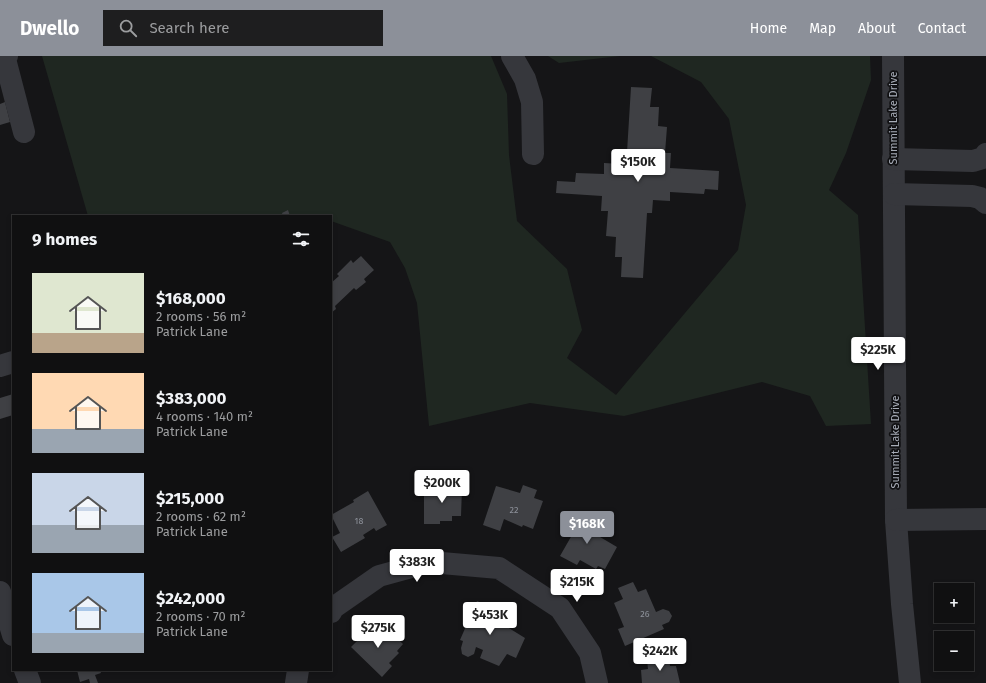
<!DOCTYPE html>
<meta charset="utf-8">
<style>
:root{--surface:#101011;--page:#1e1e1f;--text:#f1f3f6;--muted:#9c9d9f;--line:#303031;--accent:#8c9099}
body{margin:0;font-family:"Fira Sans",sans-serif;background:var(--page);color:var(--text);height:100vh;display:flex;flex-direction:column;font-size:15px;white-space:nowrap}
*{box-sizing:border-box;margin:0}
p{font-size:13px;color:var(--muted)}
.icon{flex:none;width:22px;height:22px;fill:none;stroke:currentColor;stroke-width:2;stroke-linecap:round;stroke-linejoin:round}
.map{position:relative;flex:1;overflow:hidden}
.sheet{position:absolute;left:12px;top:159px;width:320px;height:456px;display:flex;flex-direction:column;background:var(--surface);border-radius:0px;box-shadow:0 2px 6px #0003,0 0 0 1px var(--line)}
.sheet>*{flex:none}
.controls{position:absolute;left:934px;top:527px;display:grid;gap:8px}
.controls a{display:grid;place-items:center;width:40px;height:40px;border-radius:0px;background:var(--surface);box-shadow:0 2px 6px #0003,0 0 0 1px var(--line);font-size:20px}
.price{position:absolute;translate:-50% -34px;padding:0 9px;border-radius:4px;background:#fff;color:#222;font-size:13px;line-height:26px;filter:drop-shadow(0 1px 2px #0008)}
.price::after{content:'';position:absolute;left:50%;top:24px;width:12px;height:9px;margin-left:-6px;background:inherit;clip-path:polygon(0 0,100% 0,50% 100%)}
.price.on{background:var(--accent);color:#fff}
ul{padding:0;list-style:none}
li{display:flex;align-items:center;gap:12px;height:100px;padding:0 20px}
li span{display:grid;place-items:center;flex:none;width:112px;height:80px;border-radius:0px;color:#555}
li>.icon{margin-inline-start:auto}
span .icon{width:48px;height:48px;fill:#fffc;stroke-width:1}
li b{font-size:17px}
h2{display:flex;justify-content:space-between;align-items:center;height:48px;padding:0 20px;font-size:17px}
header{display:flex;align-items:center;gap:24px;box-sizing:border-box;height:56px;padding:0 20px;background:var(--accent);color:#fff}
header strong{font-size:19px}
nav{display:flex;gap:22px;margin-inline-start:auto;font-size:14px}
.search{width:280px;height:36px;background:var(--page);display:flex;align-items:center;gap:10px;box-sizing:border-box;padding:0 14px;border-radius:0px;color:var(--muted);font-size:15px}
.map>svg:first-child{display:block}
.green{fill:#1f2721}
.building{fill:#3f4044}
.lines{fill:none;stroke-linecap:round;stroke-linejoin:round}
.minor{stroke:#36373c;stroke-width:22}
.labels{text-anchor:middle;stroke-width:3.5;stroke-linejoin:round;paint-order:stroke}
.number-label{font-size:9px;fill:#8d919a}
.street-label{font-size:11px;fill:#a7acb7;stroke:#101012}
</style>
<header>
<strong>Dwello</strong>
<div class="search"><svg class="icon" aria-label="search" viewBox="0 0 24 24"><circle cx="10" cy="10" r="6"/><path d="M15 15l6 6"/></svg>Search here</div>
<nav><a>Home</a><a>Map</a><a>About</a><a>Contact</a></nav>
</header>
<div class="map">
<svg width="986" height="627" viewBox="0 0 986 627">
<rect width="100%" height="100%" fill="#151517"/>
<!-- green -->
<g class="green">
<path d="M 42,0 L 491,0 L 507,38 L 509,99 L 517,165 L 567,213 L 582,274 L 567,302 L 616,339 L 738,194 L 746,149 L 729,63 L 701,26 L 651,0 L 870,0 L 871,24 L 846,97 L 829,134 L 858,159 L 871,368 L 826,370 L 810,340 L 762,326 L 624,360 L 530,347 L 429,370 L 417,247 L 405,212 L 390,186 L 331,165 L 331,160 L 88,160 Z"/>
<path d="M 548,0 L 620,0 L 559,7 Z"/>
</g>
<!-- building -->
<g class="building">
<path d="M 631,31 L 652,32 L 650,51 L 659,51 L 658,70 L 667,71 L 665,97 L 671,97 L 670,112 L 719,115 L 718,134 L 705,133 L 704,138 L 670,136 L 670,145 L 653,144 L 652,157 L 647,157 L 643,222 L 621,221 L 622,201 L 615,201 L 616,181 L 606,180 L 608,155 L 601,155 L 602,140 L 556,137 L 557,125 L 575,126 L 576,117 L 604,118 L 604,107 L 621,108 L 622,96 L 627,96 Z"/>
<path d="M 5,46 L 10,66 L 0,69 L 0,48 Z"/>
<path d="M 288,154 L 290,160 L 283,160 L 282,157 Z"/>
<path d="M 361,200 L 374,214 L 364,223 L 366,226 L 356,234 L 354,232 L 335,250 L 336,253 L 331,257 L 331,227 L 339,220 L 337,218 L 351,204 L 353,207 Z"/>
<path d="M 13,338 L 13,359 L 0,363 L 0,342 Z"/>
<path d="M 438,429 L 454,430 L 454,432 L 462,432 L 461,460 L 452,460 L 452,465 L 440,465 L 440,468 L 424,468 L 424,432 L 438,432 Z"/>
<path d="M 523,429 L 537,434 L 534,442 L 543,445 L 533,473 L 523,469 L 522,471 L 504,463 L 500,475 L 483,469 L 496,430 L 520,437 Z"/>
<path d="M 368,435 L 387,469 L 376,475 L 374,472 L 363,479 L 365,482 L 341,496 L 332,481 L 340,477 L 331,459 L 354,446 L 353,444 Z"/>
<path d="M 572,459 L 598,473 L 595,478 L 617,491 L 605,513 L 598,510 L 596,513 L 580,504 L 577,509 L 560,500 L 572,479 L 563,474 Z"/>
<path d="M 633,526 L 638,536 L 646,533 L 656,556 L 663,553 L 669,555 L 672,560 L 669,566 L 662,569 L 664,573 L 625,590 L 618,573 L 624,571 L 614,547 L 623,543 L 618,532 Z"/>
<path d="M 477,545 L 494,552 L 491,559 L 509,565 L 507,571 L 525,582 L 516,602 L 507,598 L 499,610 L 480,602 L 483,594 L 476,591 L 474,598 L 468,601 L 462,598 L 461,592 L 463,585 L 460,584 Z"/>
<path d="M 383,569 L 403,588 L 397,595 L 399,597 L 389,607 L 392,610 L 382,621 L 351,591 L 363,579 L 366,581 L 374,573 L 377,576 Z"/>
<path d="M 669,601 L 670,610 L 676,610 L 680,627 L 642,627 L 641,614 L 648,613 L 647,604 Z"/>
<path d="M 77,614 L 100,614 L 101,617 L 95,619 L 98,627 L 90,627 L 89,623 L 80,626 Z"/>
</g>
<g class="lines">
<!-- minor -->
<g class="minor">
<path d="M 7,0 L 5,3 L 24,76"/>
<path d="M 512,0 L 525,23 L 532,46 L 533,98"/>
<path d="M 893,0 L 896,464 L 902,548 L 910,627"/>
<path d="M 893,103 L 973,105 L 983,102 L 986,98"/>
<path d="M 894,138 L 972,140 L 980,142 L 986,147"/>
<path d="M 0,310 L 13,306"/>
<path d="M 896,464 L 986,463"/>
<path d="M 0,536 L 13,579"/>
<path d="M 331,556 L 333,552 L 379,520 L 430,506 L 499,512 L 560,552 L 590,597 L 597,627"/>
<path d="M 25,614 L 30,627"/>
<path d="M 296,627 L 298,614"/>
</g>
</g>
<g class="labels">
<!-- number labels -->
<g class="number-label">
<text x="514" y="457">22</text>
<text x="359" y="468">18</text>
<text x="645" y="561">26</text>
</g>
<!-- street labels -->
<g class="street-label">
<text transform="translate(893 62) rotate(-90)" y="4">Summit Lake Drive</text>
<text transform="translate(895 386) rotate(-90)" y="4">Summit Lake Drive</text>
</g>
</g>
</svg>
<div class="controls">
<a>+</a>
<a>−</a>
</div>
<b class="price" style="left:638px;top:127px">$150K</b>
<b class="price" style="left:878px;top:315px">$225K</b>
<b class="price" style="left:442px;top:448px">$200K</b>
<b class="price on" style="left:587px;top:489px">$168K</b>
<b class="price" style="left:417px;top:527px">$383K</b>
<b class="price" style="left:577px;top:547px">$215K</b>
<b class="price" style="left:490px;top:580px">$453K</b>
<b class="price" style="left:378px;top:593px">$275K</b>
<b class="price" style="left:660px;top:616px">$242K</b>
<section class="sheet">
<h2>9 homes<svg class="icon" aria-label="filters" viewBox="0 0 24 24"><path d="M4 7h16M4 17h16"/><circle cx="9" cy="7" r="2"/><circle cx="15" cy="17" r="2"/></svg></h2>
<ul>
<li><span style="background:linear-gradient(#dfe7d0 75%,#b9a48a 0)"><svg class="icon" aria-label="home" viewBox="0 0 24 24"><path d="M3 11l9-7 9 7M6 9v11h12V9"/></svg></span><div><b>$168,000</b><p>2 rooms · 56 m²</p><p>Patrick Lane</p></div></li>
<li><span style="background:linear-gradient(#ffd9b3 70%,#9aa5b1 0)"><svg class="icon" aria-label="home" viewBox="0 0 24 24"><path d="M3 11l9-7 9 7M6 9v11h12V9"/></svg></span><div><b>$383,000</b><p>4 rooms · 140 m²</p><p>Patrick Lane</p></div></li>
<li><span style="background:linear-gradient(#c9d6e8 65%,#9aa5b1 0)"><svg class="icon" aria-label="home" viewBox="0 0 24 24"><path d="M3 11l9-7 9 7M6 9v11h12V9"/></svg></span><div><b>$215,000</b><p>2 rooms · 62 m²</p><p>Patrick Lane</p></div></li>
<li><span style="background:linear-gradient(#a9c7e8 75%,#9aa5b1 0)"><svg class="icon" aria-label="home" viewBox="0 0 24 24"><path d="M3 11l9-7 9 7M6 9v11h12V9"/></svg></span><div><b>$242,000</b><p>2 rooms · 70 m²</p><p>Patrick Lane</p></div></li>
</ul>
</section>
</div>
